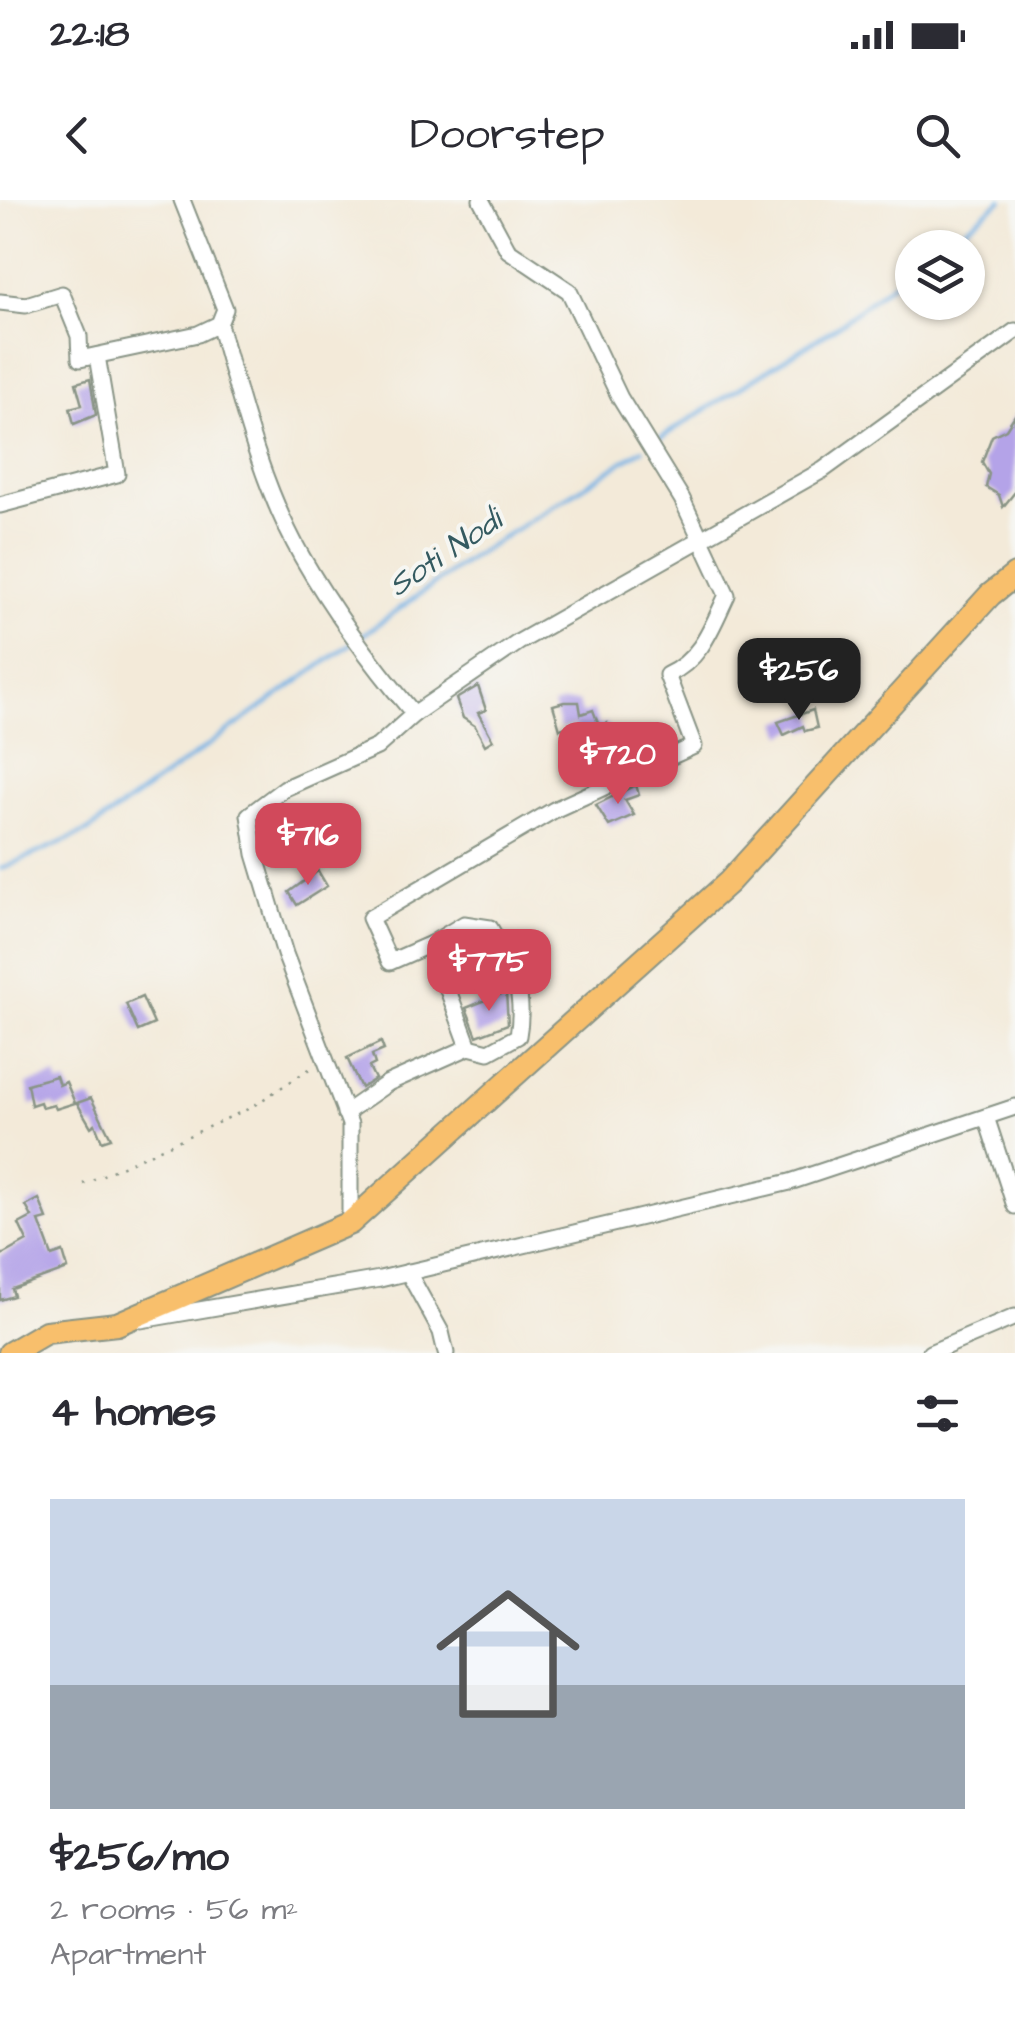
<!DOCTYPE html>
<meta charset="utf-8">
<style>
:root{--surface:#fff;--page:#f2f2f3;--text:#2b2b33;--muted:#7c7c81;--line:#e1e1e2;--accent:#d1495b}
body{margin:0;font-family:"Architects Daughter",sans-serif;background:var(--page);color:var(--text);height:100vh;display:flex;flex-direction:column;font-size:38px;white-space:nowrap}
*{box-sizing:border-box;margin:0}
p{font-size:32px;color:var(--muted)}
.icon{flex:none;width:55px;height:55px;fill:none;stroke:currentColor;stroke-width:2;stroke-linecap:round;stroke-linejoin:round}
.map{position:relative;height:1153px;overflow:hidden}
.drawer{display:flex;flex-direction:column;background:var(--surface);flex:1}
.drawer>*{flex:none}
.tools{position:absolute;left:895px;top:30px;display:grid;gap:20px}
.tools a{display:grid;place-items:center;width:90px;height:90px;border-radius:50%;background:var(--surface);box-shadow:0 2px 8px #0004;font-size:50px}
.price{position:absolute;translate:-50% -85px;padding:0 22px;border-radius:20px;background:var(--accent);color:#fff;font-size:32px;line-height:65px;filter:drop-shadow(0 2px 5px #0008)}
.price::after{content:'';position:absolute;left:50%;top:60px;width:30px;height:22px;margin-left:-15px;background:inherit;clip-path:polygon(0 0,100% 0,50% 100%)}
.price.selected{background:#222;color:#fff}
ul{padding:0;list-style:none}
li{display:grid;align-content:center;gap:20px;height:530px;padding:0 50px}
li+li{border-top:2px solid var(--line)}
li span{display:grid;place-items:center;height:310px;border-radius:0px;color:#555}
li>.icon{margin-inline-start:auto}
span .icon{width:180px;height:180px;fill:#fffc;stroke-width:1}
li b{font-size:42px}
h2{display:flex;justify-content:space-between;align-items:center;height:120px;padding:0 50px;font-size:42px}
.status{display:flex;justify-content:space-between;align-items:center;height:70px;padding:0 50px;background:var(--surface);direction:ltr}
.status svg{height:28px;fill:currentColor}
header{display:flex;justify-content:space-between;align-items:center;height:130px;padding:0 50px;background:var(--surface);font-size:45px;font-weight:600}
.map>svg:first-child{display:block}
.lines{fill:none;stroke-linecap:round;stroke-linejoin:round}
.stream{stroke:#71b1e5;stroke-width:4}
.building{fill:#b4a3e8}
.minor-casing{stroke:#899486;stroke-width:19}
.highway-casing{stroke:#899486;stroke-width:26}
.path{stroke:#899486;stroke-width:2.5;stroke-dasharray:2.5 8;stroke-linecap:butt}
.minor{stroke:#fff;stroke-width:15}
.highway{stroke:#f8bf6c;stroke-width:22}
.labels{text-anchor:middle;stroke-width:8;stroke-linejoin:round;paint-order:stroke}
.water-label{font-size:32px;font-style:italic;fill:#345a60;stroke:#f6f6f2}
</style>
<div class="status"><b>22:18</b><svg viewBox="0 0 49 12"><path d="M0 12V9h3v3zM5 12V6h3v6zM10 12V3h3v9zM15 12V0h3v12zM26 1h20v11H26zM47 4h2v5h-2z"/></svg></div>
<header><svg class="icon" aria-label="back" viewBox="0 0 24 24"><path d="M15 5l-7 7 7 7"/></svg>Doorstep<svg class="icon" aria-label="search" viewBox="0 0 24 24"><circle cx="10" cy="10" r="6"/><path d="M15 15l6 6"/></svg></header>
<div class="map">
<svg width="1015" height="1153" viewBox="0 0 1015 1153">
<rect width="100%" height="100%" fill="#f6f6f2"/>
<filter id="ink" filterUnits="userSpaceOnUse"><feTurbulence type="fractalNoise" baseFrequency=".01" numOctaves="2"/><feDisplacementMap in="SourceGraphic" scale="20" xChannelSelector="R" yChannelSelector="G"/><feConvolveMatrix kernelMatrix="1 2 1 2 8 2 1 2 1" color-interpolation-filters="sRGB"/></filter>
<filter id="wash" filterUnits="userSpaceOnUse"><feTurbulence type="fractalNoise" baseFrequency=".0048" numOctaves="4" result="noise"/><feDisplacementMap in="SourceGraphic" scale="40" xChannelSelector="R" yChannelSelector="G"/><feGaussianBlur stdDeviation="2.25" result="paint"/><feColorMatrix in="noise" values="0 0 0 0 0 0 0 0 0 0 0 0 0 0 0 0 0 1.4 0 .05"/><feComposite in="paint" operator="in"/></filter>
<g filter="url(#wash)">
<rect width="100%" height="100%" fill="#f3ead9"/>
<g class="lines">
<!-- stream -->
<g class="stream">
<path d="M 940,48 L 1002,0"/>
<path d="M 651,244 L 836,127 L 912,68"/>
<path d="M 360,437 L 469,359 L 643,249"/>
<path d="M 0,669 L 88,631 L 352,443"/>
</g>
</g>
<g id="blocks">
<!-- building -->
<g class="building">
<path d="M 90,179 L 96,215 L 74,224 L 70,208 L 82,205 L 76,183 Z"/>
<path d="M 1015,215 L 1015,292 L 1003,307 L 999,295 L 986,287 L 989,274 L 982,262 L 992,236 L 1006,229 Z"/>
<path d="M 478,486 L 486,510 L 478,513 L 493,540 L 485,545 L 475,526 L 463,518 L 456,499 Z"/>
<path d="M 564,502 L 579,502 L 581,514 L 593,510 L 599,526 L 607,523 L 610,531 L 580,540 L 574,525 L 560,529 L 553,505 Z"/>
<path d="M 813,510 L 817,528 L 805,531 L 803,526 L 784,535 L 778,522 Z"/>
<path d="M 636,585 L 639,595 L 625,600 L 634,615 L 609,626 L 596,605 Z"/>
<path d="M 318,671 L 327,686 L 297,705 L 289,692 Z"/>
<path d="M 506,792 L 508,824 L 477,836 L 466,808 Z"/>
<path d="M 142,797 L 154,824 L 138,831 L 126,804 Z"/>
<path d="M 381,842 L 384,850 L 372,855 L 375,864 L 369,867 L 375,879 L 361,888 L 347,858 Z"/>
<path d="M 56,876 L 59,885 L 66,882 L 75,903 L 56,909 L 54,905 L 42,908 L 40,902 L 31,905 L 27,884 Z"/>
<path d="M 91,898 L 111,938 L 102,941 L 95,924 L 91,927 L 77,903 Z"/>
<path d="M 39,999 L 47,1019 L 39,1021 L 52,1056 L 63,1052 L 68,1069 L 12,1089 L 14,1096 L 0,1100 L 0,1056 L 27,1041 L 19,1024 L 32,1017 L 26,1006 Z"/>
</g>
</g>
</g>
<g filter="url(#ink)">
<use href="#blocks" fill-opacity="0" stroke="#899486" stroke-width="2.5"/>
<g class="lines">
<defs>
<g id="minor">
<path d="M 0,102 L 26,105 L 62,94 L 79,136 L 80,159 L 198,134 L 219,124 L 225,109 L 182,0"/>
<path d="M 219,124 C 241,202 262,287 302,357 C 334,413 373,465 414,514 L 519,442 L 823,270 L 1015,131"/>
<path d="M 0,305 L 117,274 L 97,156"/>
<path d="M 431,744 L 464,724 L 490,728 C 512,765 526,792 518,836 L 489,852 L 469,847"/>
<path d="M 345,913 L 388,883 L 469,847 L 431,744 L 390,762 L 370,718 L 554,610 L 694,546 L 667,475 C 701,460 712,427 727,395 L 682,299 L 620,198 L 569,91 L 508,50 L 481,0"/>
<path d="M 986,917 L 1015,1006"/>
<path d="M 350,1023 L 350,924 L 285,754 L 255,654 L 249,615 L 285,588 L 377,547 L 414,514"/>
<path d="M 408,1072 L 441,1132 L 446,1153"/>
<path d="M 141,1120 L 380,1079 L 790,982 L 1015,907"/>
<path d="M 930,1153 L 1015,1117"/>
</g>
<path id="highway" d="M 10,1153 L 46,1132 L 117,1124 L 350,1023 L 729,682 L 990,395 L 1015,375"/>
</defs>
<!-- minor casing -->
<use href="#minor" class="minor-casing"/>
<!-- highway casing -->
<use href="#highway" class="highway-casing"/>
<!-- path -->
<path class="path" d="M 83,984 L 250,908 L 314,866"/>
<!-- minor -->
<use href="#minor" class="minor"/>
<!-- highway -->
<use href="#highway" class="highway"/>
</g>
</g>
<g class="labels">
<!-- water labels -->
<g class="water-label">
<text transform="translate(444 352) rotate(-34)" y="11">Soti Nodi</text>
</g>
</g>
</svg>
<div class="tools">
<a><svg class="icon" aria-label="layers" viewBox="0 0 24 24"><path d="M12 4l9 5-9 5-9-5zM3 14l9 5 9-5"/></svg></a>
</div>
<b class="price selected" style="left:799px;top:523px">$256</b>
<b class="price" style="left:618px;top:607px">$720</b>
<b class="price" style="left:308px;top:688px">$716</b>
<b class="price" style="left:489px;top:814px">$775</b>
</div>
<section class="drawer">
<h2>4 homes<svg class="icon" aria-label="filters" viewBox="0 0 24 24"><path d="M4 7h16M4 17h16"/><circle cx="9" cy="7" r="2"/><circle cx="15" cy="17" r="2"/></svg></h2>
<ul>
<li><span style="background:linear-gradient(#c9d6e8 60%,#9aa5b1 0)"><svg class="icon" aria-label="home" viewBox="0 0 24 24"><path d="M3 11l9-7 9 7M6 9v11h12V9"/></svg></span><div><b>$256/mo</b><p>2 rooms · 56 m²</p><p>Apartment</p></div></li>
</ul>
</section>
